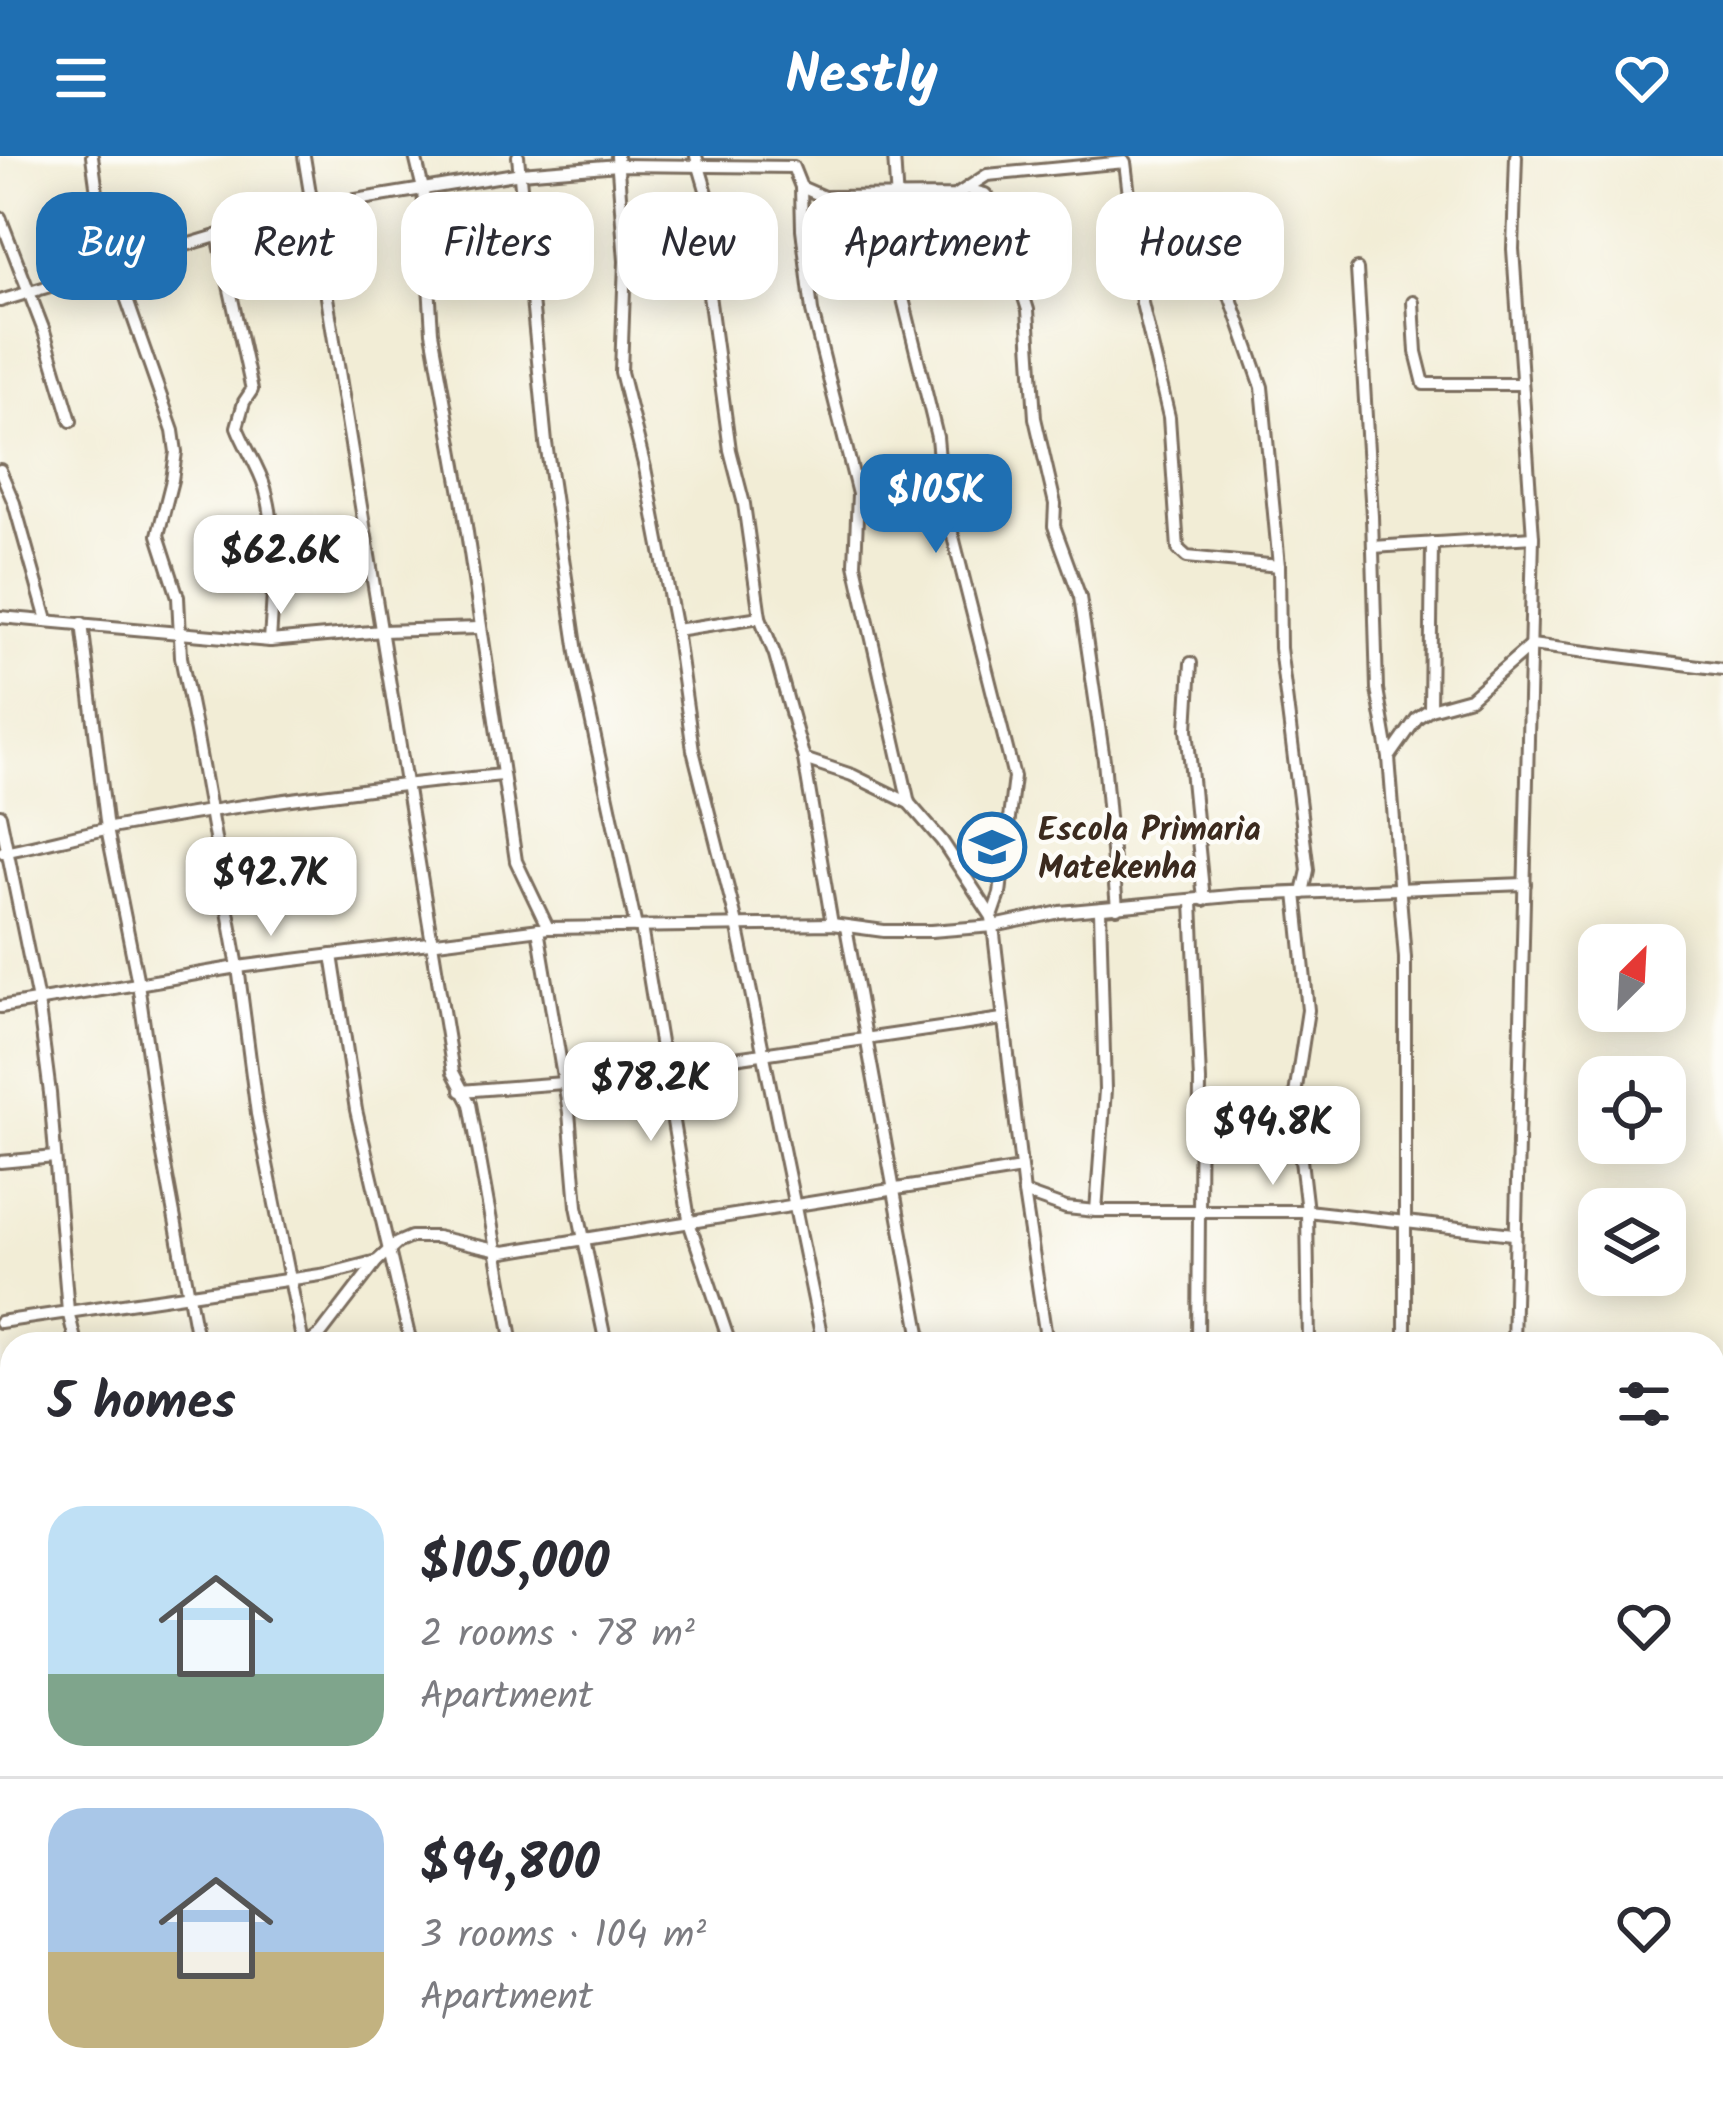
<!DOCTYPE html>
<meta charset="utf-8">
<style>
:root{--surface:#fff;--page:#f7f7f7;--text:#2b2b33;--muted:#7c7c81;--line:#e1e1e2;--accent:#1f6fb2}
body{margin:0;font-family:Kalam,sans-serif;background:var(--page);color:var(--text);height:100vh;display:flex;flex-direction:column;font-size:45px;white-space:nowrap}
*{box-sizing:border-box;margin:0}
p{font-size:39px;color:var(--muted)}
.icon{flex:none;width:66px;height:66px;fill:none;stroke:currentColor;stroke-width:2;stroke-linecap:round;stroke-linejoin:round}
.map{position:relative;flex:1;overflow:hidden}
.details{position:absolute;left:0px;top:1176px;width:1725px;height:771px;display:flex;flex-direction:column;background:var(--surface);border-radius:36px 36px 0 0;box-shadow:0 6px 30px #0003}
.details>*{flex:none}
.top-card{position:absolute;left:36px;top:36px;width:1653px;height:108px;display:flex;gap:24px}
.needle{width:78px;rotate:24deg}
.tools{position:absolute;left:1578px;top:768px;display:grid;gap:24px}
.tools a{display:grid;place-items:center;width:108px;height:108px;border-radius:24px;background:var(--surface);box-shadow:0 6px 30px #0003;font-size:60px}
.price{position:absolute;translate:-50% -102px;padding:0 27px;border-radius:24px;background:#fff;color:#222;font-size:39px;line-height:78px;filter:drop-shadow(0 3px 6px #0008)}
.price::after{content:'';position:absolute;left:50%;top:72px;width:36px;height:27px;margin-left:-18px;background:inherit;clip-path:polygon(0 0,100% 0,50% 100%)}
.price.current{background:var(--accent);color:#fff}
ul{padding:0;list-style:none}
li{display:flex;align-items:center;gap:36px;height:300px;padding:0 48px}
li+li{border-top:3px solid var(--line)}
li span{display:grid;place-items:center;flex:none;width:336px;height:240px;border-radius:36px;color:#555}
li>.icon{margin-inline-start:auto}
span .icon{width:144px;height:144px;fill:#fffc;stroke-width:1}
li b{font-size:51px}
h2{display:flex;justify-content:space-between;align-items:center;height:144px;padding:0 48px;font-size:51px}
.chip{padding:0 42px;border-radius:36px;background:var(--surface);box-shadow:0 6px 30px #0003;font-size:42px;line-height:108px}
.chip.current{background:var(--accent);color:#fff}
header{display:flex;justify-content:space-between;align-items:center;height:156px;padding:0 48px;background:var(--accent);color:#fff;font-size:54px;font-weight:700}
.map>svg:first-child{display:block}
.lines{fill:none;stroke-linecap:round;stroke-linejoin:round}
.stream{stroke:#56a6d0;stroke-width:3}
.street-casing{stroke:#7b6e5e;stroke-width:16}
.street{stroke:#fff;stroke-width:10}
.labels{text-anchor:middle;stroke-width:9;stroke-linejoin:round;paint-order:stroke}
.poi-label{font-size:33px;font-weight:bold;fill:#3b2a1e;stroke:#fdfcf7;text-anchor:start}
</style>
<header><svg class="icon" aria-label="menu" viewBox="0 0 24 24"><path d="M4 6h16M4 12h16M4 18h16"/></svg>Nestly<svg class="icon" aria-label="heart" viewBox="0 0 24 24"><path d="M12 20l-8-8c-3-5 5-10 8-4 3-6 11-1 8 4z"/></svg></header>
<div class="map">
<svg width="1723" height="1946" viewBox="0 0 1723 1946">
<rect width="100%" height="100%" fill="#fdfcf7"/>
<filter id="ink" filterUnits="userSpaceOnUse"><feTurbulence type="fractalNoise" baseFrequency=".00833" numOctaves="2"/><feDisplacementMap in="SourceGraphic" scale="24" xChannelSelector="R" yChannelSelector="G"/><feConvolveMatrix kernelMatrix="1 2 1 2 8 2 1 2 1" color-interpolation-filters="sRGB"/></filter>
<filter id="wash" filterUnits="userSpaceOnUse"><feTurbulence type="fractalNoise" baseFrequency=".004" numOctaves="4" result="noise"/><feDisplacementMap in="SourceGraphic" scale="48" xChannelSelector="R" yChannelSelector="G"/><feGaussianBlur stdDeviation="2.7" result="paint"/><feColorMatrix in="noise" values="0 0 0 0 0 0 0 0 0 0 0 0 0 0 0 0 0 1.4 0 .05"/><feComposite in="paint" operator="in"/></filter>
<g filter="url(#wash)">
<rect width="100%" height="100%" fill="#f2edd6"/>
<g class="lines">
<!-- stream -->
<path class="stream" d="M 0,1254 L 12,1262"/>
</g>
</g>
<g filter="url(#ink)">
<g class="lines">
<defs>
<g id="street">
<path d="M 92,0 L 102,73 L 173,275 L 176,296 L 172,324 L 158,379 L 178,441 L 181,501 L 196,576 L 238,811 L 257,958 L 303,1188"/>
<path d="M 304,0 L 453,916 L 470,948 L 513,1188"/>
<path d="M 415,0 L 423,33 L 432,176 L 462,343 L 516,705 L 548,772"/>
<path d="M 518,0 L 546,287 L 578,503 L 636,771"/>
<path d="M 617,0 L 625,105 L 621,216 L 645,312 L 676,474 L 693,594 L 737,768 L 823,1188"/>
<path d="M 696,0 L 709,44 L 709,139 L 730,294 L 744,348 L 760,461 L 775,499 L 804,603 L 832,768"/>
<path d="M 894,0 L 899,78 L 894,106 L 937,281 L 942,337 L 1014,621 L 1000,738 L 992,761"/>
<path d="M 801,31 L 824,41 L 955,40 L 987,19 L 1125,6 L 1142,147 L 1169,261 L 1178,393 L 1187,401 L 1279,410"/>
<path d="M 970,34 L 985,38 L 995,49 L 1028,154 L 1035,262 L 1055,348 L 1054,370 L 1080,441 L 1104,604 L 1117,752"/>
<path d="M 0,61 L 44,175 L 71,265"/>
<path d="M 218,79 L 252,234 L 244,246 L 237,271 C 245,292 259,311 265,332 C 279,380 273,436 270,485"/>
<path d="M 1137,111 L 1213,111 L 1222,117 L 1262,231 L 1279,410 L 1280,492 L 1308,714 L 1303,737"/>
<path d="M 1357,113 L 1372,360 L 1377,533 L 1389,602 L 1405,802 L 1405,1188"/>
<path d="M 0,145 L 313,51 L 521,17 L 618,9 L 793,11 L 801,31 L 802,73 L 812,155 L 858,338 L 855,408 L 909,647"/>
<path d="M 1413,146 L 1416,196 L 1424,228 L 1521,228"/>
<path d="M 0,314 L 14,347 L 47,464"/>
<path d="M 1373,391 L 1533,381"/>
<path d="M 0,461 L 270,485 L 382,475 L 479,472"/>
<path d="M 82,467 L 107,673 L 138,827 L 160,983 L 198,1188"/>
<path d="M 676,474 L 760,461"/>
<path d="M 1191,507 L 1187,573 L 1204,744"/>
<path d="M 1430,553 L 1432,387"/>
<path d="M 1389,602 L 1417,562 L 1430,553 L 1470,542 L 1531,489 L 1723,513"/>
<path d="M 804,603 L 852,619 L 909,647 L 942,685 L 992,761 L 1024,1037 L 1047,1188"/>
<path d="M 0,659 L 38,845 L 50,937 L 68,1155 L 76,1188"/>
<path d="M 3,696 C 39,689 75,679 111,672 C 240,648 371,631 502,619"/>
<path d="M 1296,737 L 1308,854 L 1294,945 L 1307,1055 L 1309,1188"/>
<path d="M 1192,746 L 1200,925 L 1198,1188"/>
<path d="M 641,771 L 690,1069 L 730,1188"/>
<path d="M 846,771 L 922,1188"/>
<path d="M 538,773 L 569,956 L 577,1050 L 606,1188"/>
<path d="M 332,799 L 356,954 L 411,1188"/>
<path d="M 0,851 L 238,811 L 548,772 L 832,768 L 884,775 L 931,775 L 994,770 L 1060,756 L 1241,739 L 1525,728"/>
<path d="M 461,935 L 563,927 L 1002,863"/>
<path d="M 0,1006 L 55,1001"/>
<path d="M 1024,1037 L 1066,1052 L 1096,1055 L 1307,1055 L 1513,1078"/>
<path d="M 1096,1055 L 1105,934 L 1100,754"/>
<path d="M 0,1166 L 327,1118 L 377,1105 L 397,1087 L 411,1081 L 436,1081 L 504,1096 L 1021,1013"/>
<path d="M 308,1188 L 321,1178 L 377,1105"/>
<path d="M 1513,1188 L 1533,381 L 1513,93 L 1516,0"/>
<path d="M 1713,1261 L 1715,1231"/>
<path d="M 1713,1394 L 1723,1395"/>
<path d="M 12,1435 L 6,1503 L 12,1555"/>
<path d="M 1713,1518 L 1723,1519"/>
<path d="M 1713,1642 L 1723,1643"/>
<path d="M 0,1750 L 12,1750"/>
<path d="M 0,1902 L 12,1901"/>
<path d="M 359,1935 L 368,1946"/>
<path d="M 596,1935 L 598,1946"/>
<path d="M 1014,1935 L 1015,1946"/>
<path d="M 707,1946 L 708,1935"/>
<path d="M 822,1946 L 823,1935"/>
<path d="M 1085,1946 L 1087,1935"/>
<path d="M 1277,1946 L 1277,1935"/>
<path d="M 1486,1946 L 1487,1935"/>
<path d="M 1557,1946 L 1573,1943 L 1602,1946"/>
</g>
</defs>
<!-- street casing -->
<use href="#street" class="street-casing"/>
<!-- street -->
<use href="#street" class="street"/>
</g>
</g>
<!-- icons -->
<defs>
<symbol id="school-ring" viewBox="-11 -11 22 22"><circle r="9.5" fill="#fdfcf7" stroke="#1f6fb2" stroke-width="1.5"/><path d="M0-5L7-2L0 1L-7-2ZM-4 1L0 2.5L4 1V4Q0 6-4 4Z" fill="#1f6fb2"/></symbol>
</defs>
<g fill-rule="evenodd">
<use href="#school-ring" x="954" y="653" width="76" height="76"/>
</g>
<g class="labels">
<!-- poi labels -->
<g class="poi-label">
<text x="1038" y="684">Escola Primaria<tspan x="1038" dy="38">Matekenha</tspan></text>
</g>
</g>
</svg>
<div class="tools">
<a><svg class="needle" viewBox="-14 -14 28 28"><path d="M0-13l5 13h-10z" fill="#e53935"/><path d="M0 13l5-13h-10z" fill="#7c7c81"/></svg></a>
<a><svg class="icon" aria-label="locate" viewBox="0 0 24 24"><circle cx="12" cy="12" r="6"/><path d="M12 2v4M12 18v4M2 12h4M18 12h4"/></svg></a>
<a><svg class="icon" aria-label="layers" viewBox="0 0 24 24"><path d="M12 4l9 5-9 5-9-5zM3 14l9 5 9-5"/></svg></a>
</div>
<b class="price current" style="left:936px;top:400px">$105K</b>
<b class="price" style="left:281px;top:461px">$62.6K</b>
<b class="price" style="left:271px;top:783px">$92.7K</b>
<b class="price" style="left:651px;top:988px">$78.2K</b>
<b class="price" style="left:1273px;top:1032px">$94.8K</b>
<div class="top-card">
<a class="chip current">Buy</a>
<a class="chip">Rent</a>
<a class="chip">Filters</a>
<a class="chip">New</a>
<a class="chip">Apartment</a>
<a class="chip">House</a>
</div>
<section class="details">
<h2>5 homes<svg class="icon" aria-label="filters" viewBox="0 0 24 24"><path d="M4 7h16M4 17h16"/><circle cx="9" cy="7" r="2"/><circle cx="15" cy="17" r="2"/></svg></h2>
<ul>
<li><span style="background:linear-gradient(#bfe0f5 70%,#7fa58c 0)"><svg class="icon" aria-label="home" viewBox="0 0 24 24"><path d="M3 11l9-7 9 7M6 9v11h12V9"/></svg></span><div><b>$105,000</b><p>2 rooms · 78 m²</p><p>Apartment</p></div><svg class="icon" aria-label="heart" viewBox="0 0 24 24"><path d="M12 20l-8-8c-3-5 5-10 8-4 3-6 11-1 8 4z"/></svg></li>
<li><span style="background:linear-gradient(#a9c7e8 60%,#c2b280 0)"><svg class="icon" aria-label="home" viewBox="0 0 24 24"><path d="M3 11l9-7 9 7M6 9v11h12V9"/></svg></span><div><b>$94,800</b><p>3 rooms · 104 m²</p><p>Apartment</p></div><svg class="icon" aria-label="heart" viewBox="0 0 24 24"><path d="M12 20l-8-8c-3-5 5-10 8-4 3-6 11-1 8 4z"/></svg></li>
</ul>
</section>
</div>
